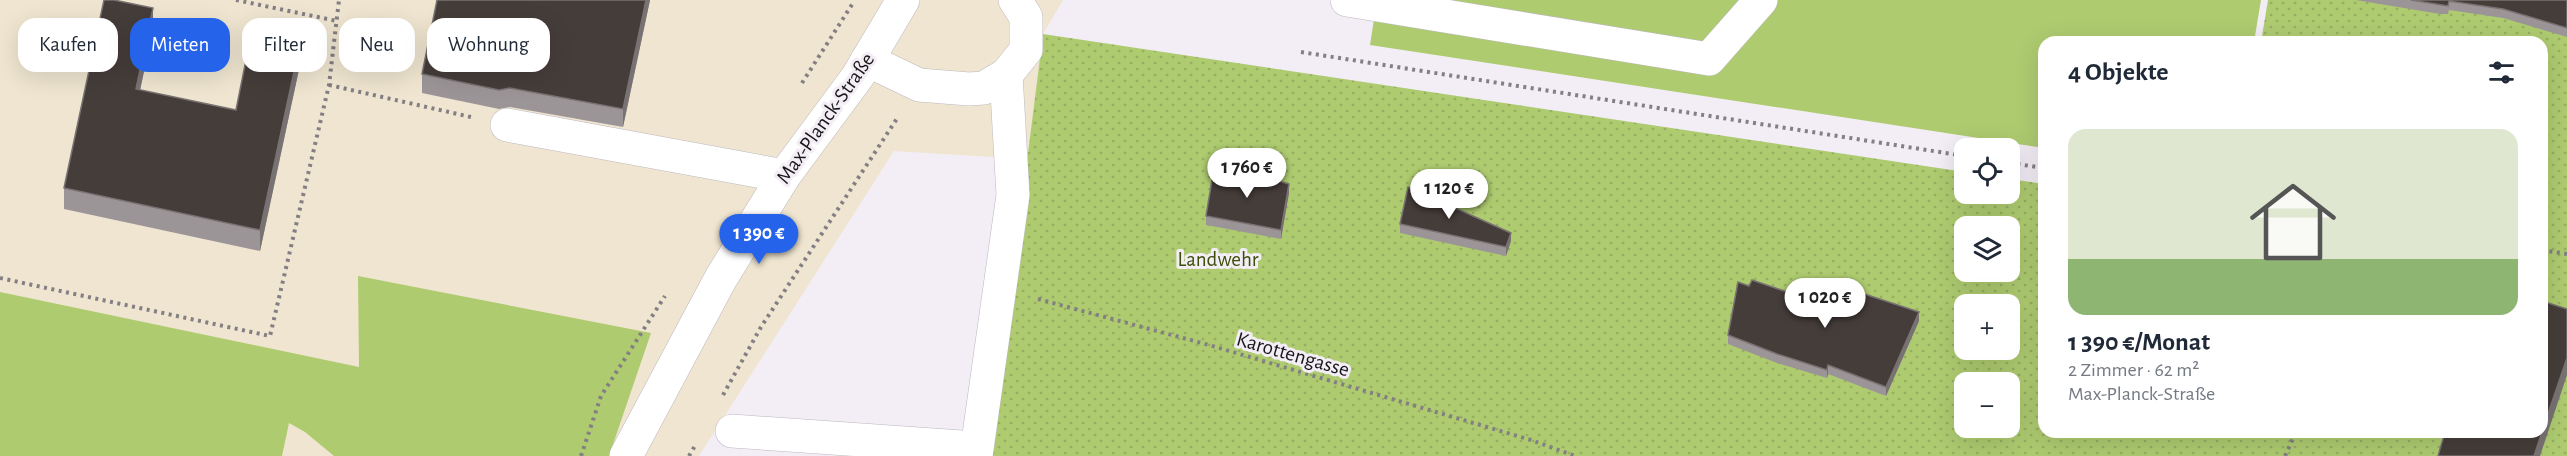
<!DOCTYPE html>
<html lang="de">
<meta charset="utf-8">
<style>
:root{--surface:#fff;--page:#f6f6f7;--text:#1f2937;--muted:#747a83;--line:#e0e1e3;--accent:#2563eb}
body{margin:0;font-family:"Alegreya Sans",sans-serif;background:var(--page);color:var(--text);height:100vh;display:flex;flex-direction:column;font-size:22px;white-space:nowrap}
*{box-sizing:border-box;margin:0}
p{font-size:20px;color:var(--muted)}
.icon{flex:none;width:33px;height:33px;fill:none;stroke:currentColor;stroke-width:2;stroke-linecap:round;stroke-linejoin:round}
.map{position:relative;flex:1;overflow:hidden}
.details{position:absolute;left:2038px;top:36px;width:510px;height:402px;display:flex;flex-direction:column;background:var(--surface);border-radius:18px;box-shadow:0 6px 24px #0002}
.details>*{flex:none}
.hud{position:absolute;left:18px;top:18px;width:570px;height:54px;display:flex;gap:12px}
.buttons{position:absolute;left:1954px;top:138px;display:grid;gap:12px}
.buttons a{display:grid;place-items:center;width:66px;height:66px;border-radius:12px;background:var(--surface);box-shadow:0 6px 24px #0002;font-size:30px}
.price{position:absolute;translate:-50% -51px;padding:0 14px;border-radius:21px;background:#fff;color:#222;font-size:20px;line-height:39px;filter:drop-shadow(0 2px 3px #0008)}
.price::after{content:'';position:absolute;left:50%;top:36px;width:18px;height:14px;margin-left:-9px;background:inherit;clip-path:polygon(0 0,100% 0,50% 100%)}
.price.on{background:var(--accent);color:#fff}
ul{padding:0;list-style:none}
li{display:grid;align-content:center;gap:12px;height:318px;padding:0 30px}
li+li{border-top:2px solid var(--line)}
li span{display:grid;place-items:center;height:186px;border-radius:18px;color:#555}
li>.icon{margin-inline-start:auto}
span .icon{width:108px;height:108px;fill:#fffc;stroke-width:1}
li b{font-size:26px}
h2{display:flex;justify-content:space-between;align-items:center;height:72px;padding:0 30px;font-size:26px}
.pill{padding:0 21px;border-radius:18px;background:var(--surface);box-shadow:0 6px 24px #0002;font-size:21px;line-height:54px}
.pill.on{background:var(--accent);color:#fff}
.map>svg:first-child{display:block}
.education{fill:#efe5d0}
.grass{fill:#aecb70}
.park{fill:url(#park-dots);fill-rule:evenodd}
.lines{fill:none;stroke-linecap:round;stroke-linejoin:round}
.minor-casing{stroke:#bdb8bf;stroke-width:34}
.path{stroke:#837f84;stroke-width:4;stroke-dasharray:3 4.5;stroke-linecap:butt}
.minor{stroke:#fff;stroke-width:33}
.wall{fill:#9c9598}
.shaded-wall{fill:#797272}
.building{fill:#453d3a;stroke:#797272;stroke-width:1.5}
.labels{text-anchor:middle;stroke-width:6;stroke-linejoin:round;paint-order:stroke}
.street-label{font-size:21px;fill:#181619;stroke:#f3edf5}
.park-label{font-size:21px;fill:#3c4e09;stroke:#f3edf5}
</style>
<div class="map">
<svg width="2567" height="456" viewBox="0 0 2567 456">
<defs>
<pattern id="park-dots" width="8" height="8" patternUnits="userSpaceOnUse" patternTransform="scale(1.5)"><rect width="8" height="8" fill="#aecb70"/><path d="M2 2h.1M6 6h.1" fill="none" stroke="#95ae60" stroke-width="1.8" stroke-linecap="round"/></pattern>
</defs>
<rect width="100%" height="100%" fill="#f3edf5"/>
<!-- education -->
<path class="education" d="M 0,0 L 1063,0 L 1043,34 L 1028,159 L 894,151 L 699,456 L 0,456 Z"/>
<!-- grass -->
<g class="grass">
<path d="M 1377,0 L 2261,0 L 2254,42 L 2044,42 L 2044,148 L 1370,45 Z"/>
<path d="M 358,276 L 651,333 L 609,456 L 334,456 L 305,432 L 289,423 L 282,456 L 0,456 L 0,292 L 359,367 Z"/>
</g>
<!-- park -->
<path class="park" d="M 2268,0 L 2567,0 L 2567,456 L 990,456 L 1043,34 L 1965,172 L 1965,194 L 2010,194 L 2010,179 L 2044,184 L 2044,432 L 2542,432 L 2542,42 L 2261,42 ZM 1965,226 L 2010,226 L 2010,272 L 1965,272 ZM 1965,304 L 2010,304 L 2010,350 L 1965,350 ZM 1965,382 L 2010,382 L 2010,428 L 1965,428 Z"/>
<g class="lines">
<defs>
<g id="minor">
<path d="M 1347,0 L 1709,59 L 1761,0"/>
<path d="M 867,60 L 919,85 L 969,89 L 984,88 L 1006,75 L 1026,50 L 1026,17 L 1015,0"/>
<path d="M 507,125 L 784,176"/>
<path d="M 732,431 L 976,448"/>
<path d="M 626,456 L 721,278 L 784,176 L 858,76 L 903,0"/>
<path d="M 976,456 L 1013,195 L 1006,75"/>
</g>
</defs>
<!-- minor casing -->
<use href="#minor" class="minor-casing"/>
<!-- path -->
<g class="path">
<path d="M 236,0 L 337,21"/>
<path d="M 1301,52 L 1965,156"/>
<path d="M 802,83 L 853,3"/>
<path d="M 329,85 L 471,117"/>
<path d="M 2010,163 L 2044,168"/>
<path d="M 2542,250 L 2567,254"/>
<path d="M 0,278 L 270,336 L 329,85 L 339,0"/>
<path d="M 1038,299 L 1209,345 L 1531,440 L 1575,456"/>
<path d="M 723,395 L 761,327 L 898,117"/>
<path d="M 581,456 L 601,396 L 665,296"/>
<path d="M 689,456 L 696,444"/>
<path d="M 2285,456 L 2296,432"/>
</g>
<!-- minor -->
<use href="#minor" class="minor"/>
</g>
<!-- wall -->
<g class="wall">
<path d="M 437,0 L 650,0 L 623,127 L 510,107 L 499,109 L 422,93 L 422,74 Z"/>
<path d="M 2356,0 L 2567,0 L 2567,37 L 2503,18 L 2449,10 L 2448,14 L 2440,14 Z"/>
<path d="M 153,29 L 140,90 L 236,110 L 301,60 L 260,251 L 64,209 L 64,188 Z"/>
<path d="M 1289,193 L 1281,239 L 1206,225 L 1206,216 Z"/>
<path d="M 1400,224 L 1511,241 L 1506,256 L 1400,233 Z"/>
<path d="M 1749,286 L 1825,305 L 1919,321 L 1886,396 L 1828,374 L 1827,378 L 1777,363 L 1728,344 L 1728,335 Z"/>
</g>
<!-- shaded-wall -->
<g class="shaded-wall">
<path d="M 646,0 L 650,0 L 623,127 L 623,109 Z"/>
<path d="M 153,8 L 153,29 L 136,109 L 136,89 Z"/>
<path d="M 301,39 L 301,60 L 260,251 L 260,230 Z"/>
<path d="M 1289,184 L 1289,193 L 1281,239 L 1281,230 Z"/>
<path d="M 1511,233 L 1511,241 L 1506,256 L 1506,247 Z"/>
<path d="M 1919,312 L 1919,321 L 1886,396 L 1886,387 Z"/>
<path d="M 2567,358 L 2567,375 L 2540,456 L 2534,456 Z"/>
<path d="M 1828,365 L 1828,374 L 1827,378 L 1827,370 Z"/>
</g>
<!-- building -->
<g class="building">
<path d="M 104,0 L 114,0 L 153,8 L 136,89 L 236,110 L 252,30 L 301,39 L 260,230 L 64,188 Z"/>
<path d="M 437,0 L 646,0 L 623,109 L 510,88 L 499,90 L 422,74 Z"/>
<path d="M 2411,0 L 2567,0 L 2567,28 L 2503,9 L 2449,1 L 2448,6 Z"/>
<path d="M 1214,168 L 1248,172 L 1289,184 L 1281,230 L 1206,216 Z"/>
<path d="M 1408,187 L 1511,233 L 1506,247 L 1400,224 Z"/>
<path d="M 1752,280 L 1825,305 L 1831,283 L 1919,312 L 1886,387 L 1828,365 L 1827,370 L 1777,354 L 1728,335 L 1738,282 L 1749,286 Z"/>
<path d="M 2542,301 L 2567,309 L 2567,358 L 2542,431 Z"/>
<path d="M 2445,432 L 2542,432 L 2534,456 L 2438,456 Z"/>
</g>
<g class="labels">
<!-- street labels -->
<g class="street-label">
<text transform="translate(825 118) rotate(-55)" y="7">Max-Planck-Straße</text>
<text transform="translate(1293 354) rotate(16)" y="7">Karottengasse</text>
</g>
<!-- park labels -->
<g class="park-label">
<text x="1218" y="266">Landwehr</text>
</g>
</g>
</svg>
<div class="buttons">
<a><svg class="icon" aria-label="locate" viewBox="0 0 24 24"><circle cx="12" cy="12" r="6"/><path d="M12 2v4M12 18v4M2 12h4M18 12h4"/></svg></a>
<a><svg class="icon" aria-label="layers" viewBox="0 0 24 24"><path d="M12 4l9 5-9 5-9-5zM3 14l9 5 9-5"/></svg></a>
<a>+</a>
<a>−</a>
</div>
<b class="price" style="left:1247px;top:199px">1 760 €</b>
<b class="price" style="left:1449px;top:220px">1 120 €</b>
<b class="price on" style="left:759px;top:265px">1 390 €</b>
<b class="price" style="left:1825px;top:329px">1 020 €</b>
<div class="hud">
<a class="pill">Kaufen</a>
<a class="pill on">Mieten</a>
<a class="pill">Filter</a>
<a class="pill">Neu</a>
<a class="pill">Wohnung</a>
</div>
<section class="details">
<h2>4 Objekte<svg class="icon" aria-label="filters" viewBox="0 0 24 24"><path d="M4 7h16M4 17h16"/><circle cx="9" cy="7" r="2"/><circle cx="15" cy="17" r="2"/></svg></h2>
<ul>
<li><span style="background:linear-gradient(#dfe7d0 70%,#8fb573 0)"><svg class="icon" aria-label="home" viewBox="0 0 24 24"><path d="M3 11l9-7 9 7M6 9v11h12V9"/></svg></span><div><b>1 390 €/Monat</b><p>2 Zimmer · 62 m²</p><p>Max-Planck-Straße</p></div></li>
</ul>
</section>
</div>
